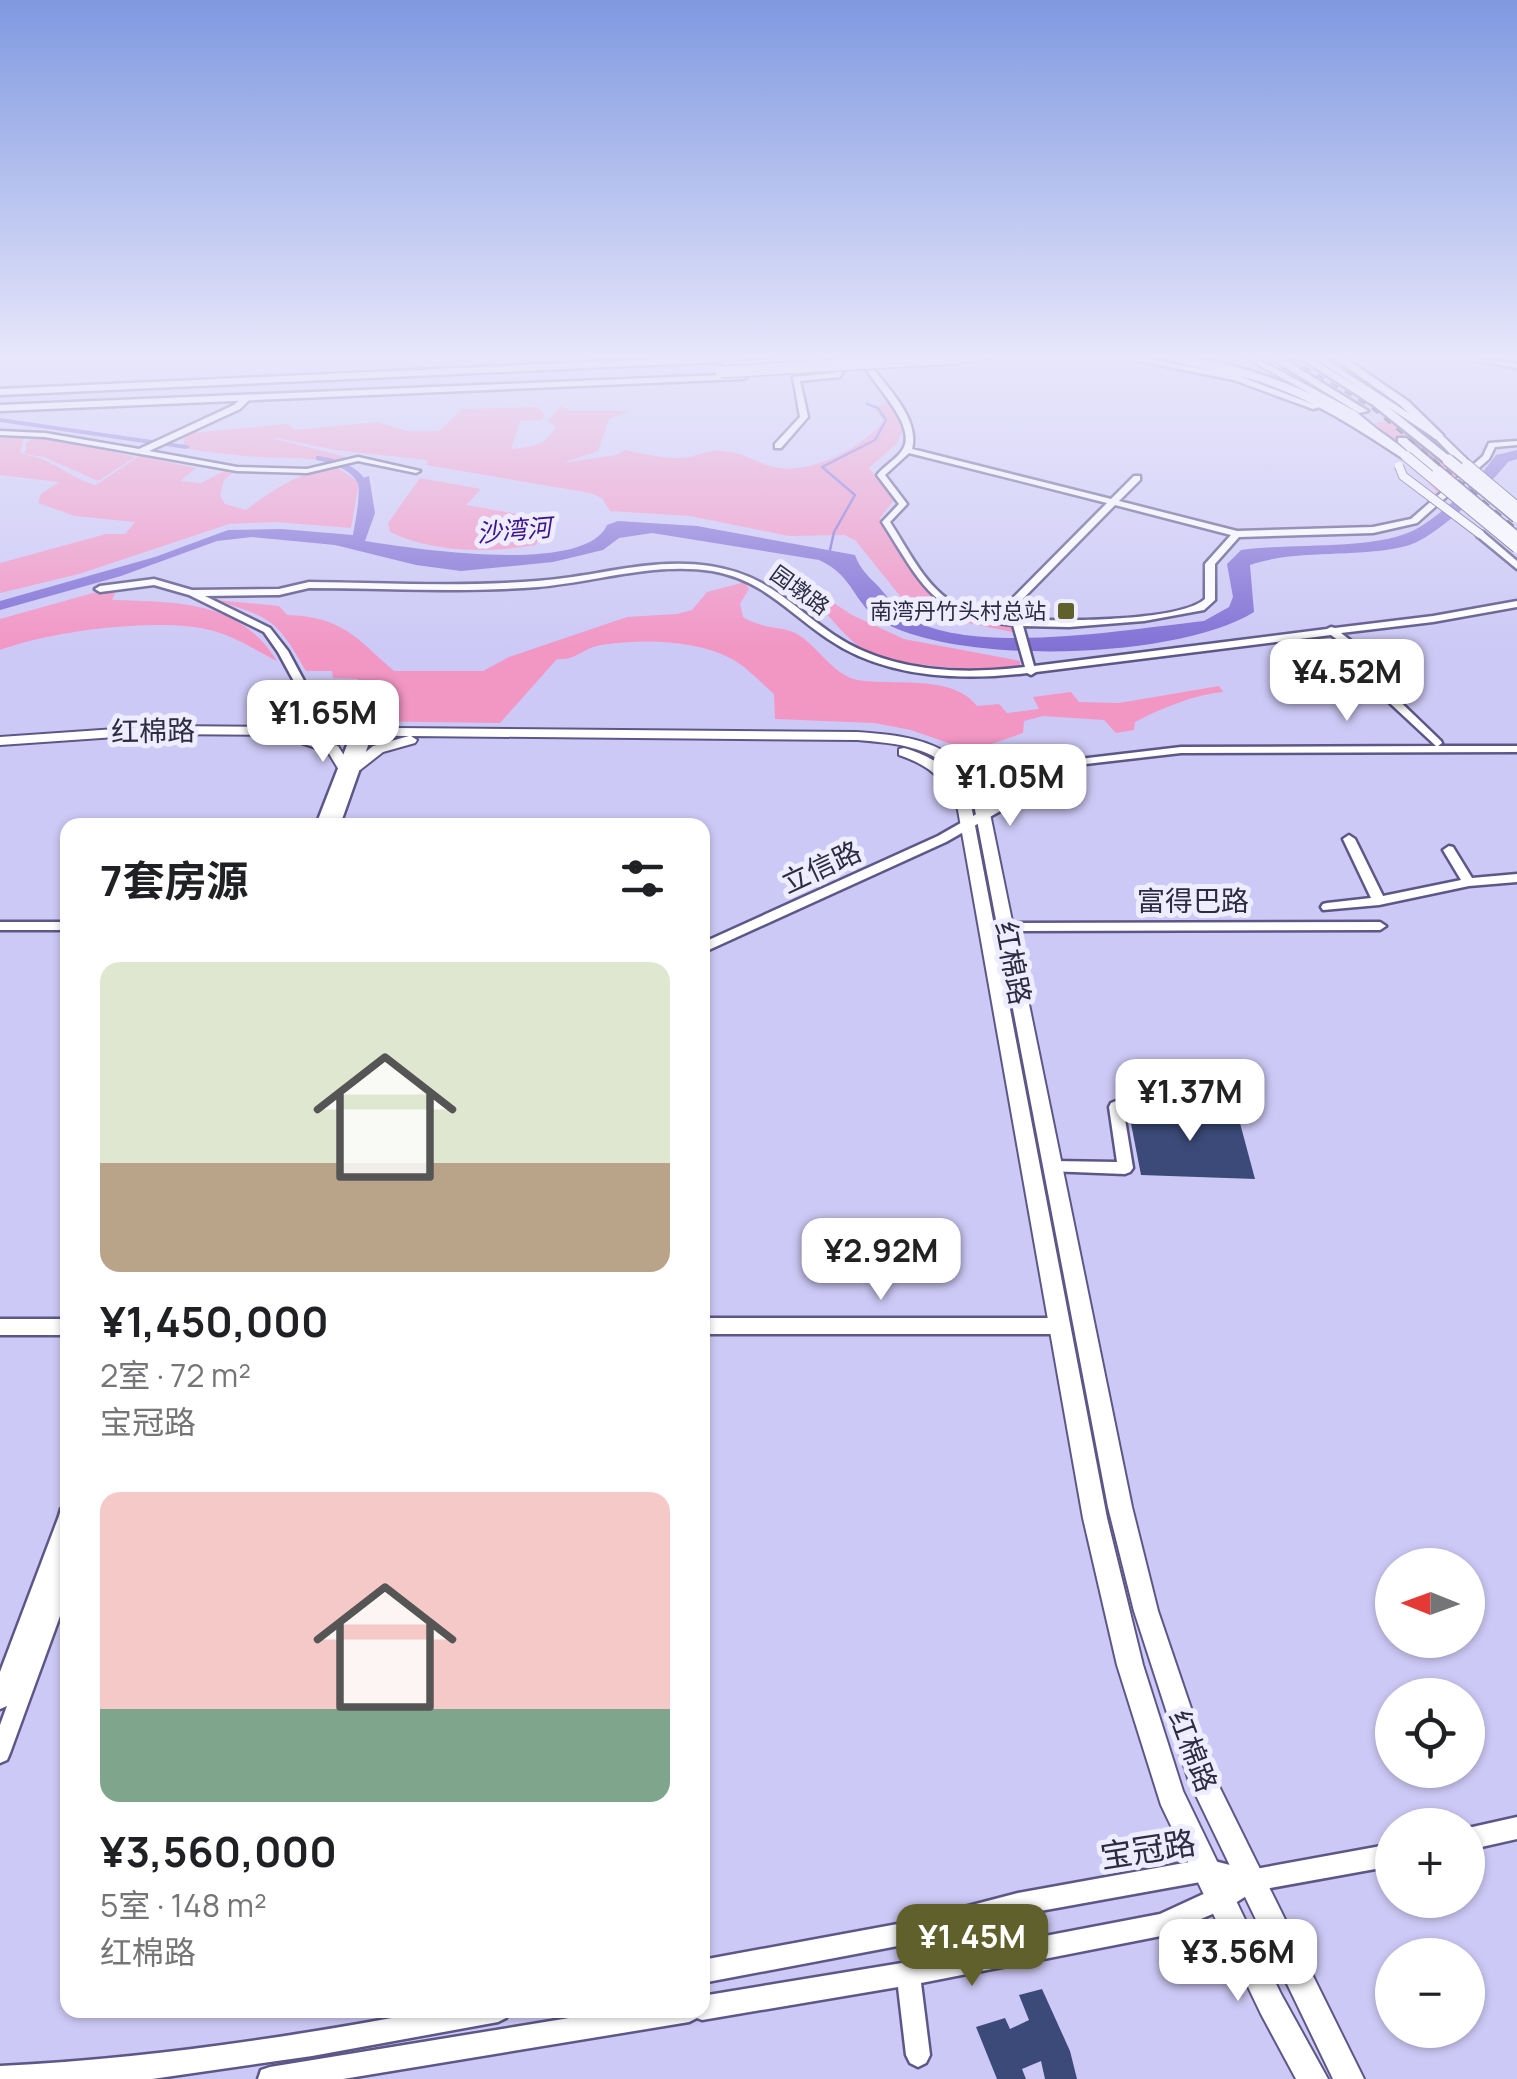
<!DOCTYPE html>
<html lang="zh">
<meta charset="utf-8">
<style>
:root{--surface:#fff;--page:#f2f2f2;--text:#202124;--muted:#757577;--accent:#60602d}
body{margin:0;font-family:Manrope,"Noto Sans SC",sans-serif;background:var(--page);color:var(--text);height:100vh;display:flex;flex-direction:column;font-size:38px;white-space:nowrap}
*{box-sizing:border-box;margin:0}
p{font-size:32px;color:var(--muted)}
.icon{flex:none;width:55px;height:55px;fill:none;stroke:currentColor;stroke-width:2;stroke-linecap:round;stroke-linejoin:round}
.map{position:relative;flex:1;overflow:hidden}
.side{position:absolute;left:60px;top:818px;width:650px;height:1200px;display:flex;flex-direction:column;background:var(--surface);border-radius:20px;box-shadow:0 2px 8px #0004}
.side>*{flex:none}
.needle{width:65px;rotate:271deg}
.buttons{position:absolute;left:1375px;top:1548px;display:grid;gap:20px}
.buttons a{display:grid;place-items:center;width:110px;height:110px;border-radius:50%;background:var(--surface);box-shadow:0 2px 8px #0004;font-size:50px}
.price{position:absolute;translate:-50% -85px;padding:0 22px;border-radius:20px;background:#fff;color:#222;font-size:32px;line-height:65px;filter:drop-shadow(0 2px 5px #0008)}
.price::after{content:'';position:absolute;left:50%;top:60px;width:30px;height:22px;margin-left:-15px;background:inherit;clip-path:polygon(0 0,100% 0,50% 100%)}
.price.current{background:var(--accent);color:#fff}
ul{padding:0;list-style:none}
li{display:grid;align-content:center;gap:20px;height:530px;padding:0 40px}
li span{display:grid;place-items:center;height:310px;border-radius:20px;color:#555}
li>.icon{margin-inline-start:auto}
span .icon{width:180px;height:180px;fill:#fffc;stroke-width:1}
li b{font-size:42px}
h2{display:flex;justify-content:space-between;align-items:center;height:120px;padding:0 40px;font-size:42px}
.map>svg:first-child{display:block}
.green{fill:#f296c4}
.water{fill:#8271d5}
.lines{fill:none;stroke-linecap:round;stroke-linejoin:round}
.stream{stroke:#8271d5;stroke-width:2.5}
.canal{fill:#8271d5;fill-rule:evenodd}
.building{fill:#3b4a78}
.minor-casing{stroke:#5d5788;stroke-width:5}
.major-casing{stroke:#5d5788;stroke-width:4}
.highway-casing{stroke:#5d5788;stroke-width:5}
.minor{fill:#fff;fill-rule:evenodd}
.major{fill:#fff;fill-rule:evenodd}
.highway{fill:#fff;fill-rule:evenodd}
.rail{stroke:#423f58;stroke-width:2.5;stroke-dasharray:8 8;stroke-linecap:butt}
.minor-bridge-casing{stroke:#5d5788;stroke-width:10;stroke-linecap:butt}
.major-bridge-casing{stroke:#5d5788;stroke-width:12;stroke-linecap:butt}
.highway-bridge-casing{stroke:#5d5788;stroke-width:14;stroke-linecap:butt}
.minor-bridge{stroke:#fff;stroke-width:8}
.major-bridge{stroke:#fff;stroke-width:10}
.highway-bridge{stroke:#fff;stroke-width:11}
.poi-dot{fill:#60602d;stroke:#eeedff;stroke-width:4}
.labels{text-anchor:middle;stroke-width:10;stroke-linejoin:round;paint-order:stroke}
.far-street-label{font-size:22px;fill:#2e2b41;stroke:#eeedff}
.far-poi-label{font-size:22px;fill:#2e2b41;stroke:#eeedff;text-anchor:end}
.far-water-label{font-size:25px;font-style:italic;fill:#3e148e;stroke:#eeedff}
.street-label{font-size:28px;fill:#2e2b41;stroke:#eeedff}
.near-street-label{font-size:32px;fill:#2e2b41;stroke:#eeedff}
</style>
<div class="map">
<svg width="1517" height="2079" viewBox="0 0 1517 2079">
<rect width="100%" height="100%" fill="#cdc9f6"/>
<!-- green -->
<g class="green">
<path d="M 889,400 L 905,425 L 897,443 L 869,468 L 894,500 L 880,518 C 922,591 927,606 1012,626 L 1012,632 L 925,614 L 900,596 L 855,540 L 844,535 L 789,536 L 690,516 L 610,511 L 602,498 L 590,493 L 426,465 L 428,460 L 335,450 L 277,438 L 272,438 L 350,458 C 329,465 316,458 295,458 C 256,458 221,454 182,448 L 185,439 L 179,438 L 189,433 L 288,424 L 294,430 L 378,422 L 407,431 L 439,431 L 462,409 L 538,407 L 545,415 L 541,420 L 520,421 L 511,449 C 533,447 546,446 556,426 L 547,422 L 561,406 L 571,411 L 629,411 L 609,419 L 598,451 L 562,463 L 616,455 L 625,450 C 642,453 662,459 679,458 C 694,458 708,449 724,451 C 741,453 753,460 767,465 C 804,479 861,449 884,421 L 875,409 Z"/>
<path d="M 1420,418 L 1486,474 L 1462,482 L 1442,498 L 1415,468 L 1358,425 Z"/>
<path d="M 37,436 L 135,457 L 98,481 L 44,457 L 25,454 L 26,443 Z"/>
<path d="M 0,438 L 24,438 L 20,453 C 28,456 36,456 44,460 C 63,468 75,480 96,485 L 139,456 L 196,468 L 180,481 L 201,483 L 224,471 L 234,472 L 224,480 L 220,496 L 225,504 L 246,510 C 275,488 300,472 336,467 L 359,482 L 351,528 L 276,522 L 229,524 L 79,574 L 0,593 L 0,563 L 106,534 L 125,534 L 135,522 L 75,516 L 38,503 L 41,494 L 59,482 L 0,475 Z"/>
<path d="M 420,478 L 481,489 L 466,505 L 546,519 L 538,527 L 540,535 L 536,545 C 489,553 434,553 390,532 L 388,523 Z"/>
<path d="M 745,582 L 749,589 L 740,604 L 743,617 C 764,630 778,625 795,633 C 817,644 833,676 858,680 C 894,686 953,674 977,706 L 999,704 L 1007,713 L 1039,709 L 1033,697 L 1071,692 L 1079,702 L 1119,703 L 1219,686 L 1223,692 C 1193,695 1162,708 1135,722 L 1134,730 L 1116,733 L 1104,720 L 1043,716 L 1024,721 L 1023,733 L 971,751 L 911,730 L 874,723 L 775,719 L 774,694 C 761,683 747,667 732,659 C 694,639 642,639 601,645 C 583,648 575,661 557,659 L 500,723 L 356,721 L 343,708 L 369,692 L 358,679 L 333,678 L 332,671 L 306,671 C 276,619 273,619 216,600 L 279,606 L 287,615 C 343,617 355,637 394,671 L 483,671 L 509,657 L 627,617 L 677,614 L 692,610 L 707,592 Z"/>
<path d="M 806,585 L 852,615 L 904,639 L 1020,661 L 1020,666 C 993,674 887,665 864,650 C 844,637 818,604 806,585 Z"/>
<path d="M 100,591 L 115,593 L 112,600 C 177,602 239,600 277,661 C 257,651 236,637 214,631 C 163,616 49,631 0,650 L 0,619 Z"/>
</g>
<!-- water -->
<path class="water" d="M 1517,450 L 1517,459 L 1508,462 C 1488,487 1435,539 1406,546 C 1354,559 1300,548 1250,565 L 1254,612 C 1179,659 961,666 883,622 C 853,605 855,576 819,560 L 652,533 L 619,538 L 603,550 L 553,562 L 461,571 L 416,565 L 335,545 L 252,537 L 217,541 L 121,576 L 0,610 L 0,601 L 155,557 L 228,530 L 281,529 L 353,535 C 355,524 362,488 357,480 L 369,476 L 375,513 L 365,541 C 410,548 585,576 607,525 L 618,521 L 697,526 L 855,555 C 860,569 868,576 878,586 C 889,598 896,610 911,619 C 977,656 1129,629 1204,621 L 1229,607 L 1233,597 L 1227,564 L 1241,550 C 1289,543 1369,550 1410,532 C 1436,521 1480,478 1496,455 Z"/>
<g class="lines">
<!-- stream -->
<path class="stream" d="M 830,550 L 834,532 L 855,495 L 822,467 L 875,440 L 886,420 L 878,408 L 867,404"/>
<!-- canal -->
<g class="canal">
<path d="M 0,418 L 186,445 L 190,447 L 186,449 L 0,422 Z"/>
<path d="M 319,456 C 342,460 368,469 370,495 L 364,495 C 356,472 339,464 316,460 L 316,456 Z"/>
</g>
</g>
<!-- building -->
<g class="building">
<path d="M 1128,1108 L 1237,1112 L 1255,1179 L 1141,1175 Z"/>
<path d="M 1042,1989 L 1070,2051 L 1077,2079 L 1045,2079 L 1041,2061 L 1022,2069 L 1026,2079 L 997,2079 L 976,2027 L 1005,2018 L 1010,2029 L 1029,2020 L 1019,1995 Z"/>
</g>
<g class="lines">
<defs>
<g id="minor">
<path d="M 1131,358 L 1143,358 L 1239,376 L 1320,407 L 1313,409 L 1234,380 L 1134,360 Z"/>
<path d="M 1468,358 L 1517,364 L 1517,368 L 1471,360 Z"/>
<path d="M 864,365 L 870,365 C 887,387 920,419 912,449 L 1111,499 L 1134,476 L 1140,476 L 1140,480 L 1119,501 L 1237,531 L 1373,527 L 1411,519 L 1483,456 L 1489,443 L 1517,441 L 1517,445 L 1495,447 L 1489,459 L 1417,523 L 1373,533 L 1239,537 L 1215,564 L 1215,600 L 1204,610 L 1144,621 L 1069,627 L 1023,626 L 1034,666 L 1327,629 L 1331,627 L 1335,628 L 1433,616 L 1517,601 L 1517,607 L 1433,622 L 1341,633 L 1378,662 L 1379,664 L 1374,667 L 1331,635 L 1036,672 L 1031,675 L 1027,673 C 960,681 885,678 828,639 C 788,612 763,580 712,571 C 653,562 596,582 538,587 C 462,593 385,588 309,588 L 279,595 L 205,596 L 270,628 L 288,651 L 331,731 L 326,734 L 321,731 L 278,652 L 264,632 L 189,595 L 154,585 L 100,592 L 95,589 L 100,586 L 154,579 L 192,590 L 279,589 L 309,582 C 385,583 461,587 537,581 C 595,577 652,557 710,566 C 768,575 789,604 834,635 C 889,672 961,675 1025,667 L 1013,625 C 932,617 922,584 882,522 L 899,504 L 877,475 C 884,466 894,461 901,452 C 921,428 873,385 864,365 ZM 909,453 L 1107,503 L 994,617 C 978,613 963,610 949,600 C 923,582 907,548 890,522 L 907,504 L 885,475 ZM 1115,505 L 1231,535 L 1205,564 L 1205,599 C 1178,623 1043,622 1004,618 Z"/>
<path d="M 837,367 L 844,369 L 840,377 L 800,381 L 808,417 L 781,448 L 775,448 L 775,444 L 800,417 L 793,377 L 834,373 Z"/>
<path d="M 243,397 L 250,399 L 240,409 L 149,451 L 237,467 L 307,469 L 358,457 L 420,471 L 416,473 L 358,461 L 307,473 L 237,471 L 45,437 L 0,435 L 0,431 L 45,433 L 139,449 L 234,405 Z"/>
<path d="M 1477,532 L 1483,532 L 1517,561 L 1517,569 L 1477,536 Z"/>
<path d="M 1322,659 L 1387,689 L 1441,741 L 1442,743 L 1438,746 L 1517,746 L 1517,752 L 1181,753 L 1077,765 L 1041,780 L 1016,802 L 946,842 L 702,953 L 702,943 L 938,836 L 1008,796 L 1033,776 L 1071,760 L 1181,747 L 1436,746 L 1379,693 L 1318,664 L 1317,662 Z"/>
<path d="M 363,729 L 368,732 L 370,740 L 340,825 L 328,825 L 359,741 L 328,825 L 316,825 L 349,740 Z"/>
<path d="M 1349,835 L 1355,839 L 1383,896 L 1461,880 L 1443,850 L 1449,846 L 1453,847 L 1472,878 L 1517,874 L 1517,882 L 1469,886 L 1379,905 L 1323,910 L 1321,907 L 1323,904 L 1327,903 L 1371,898 L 1343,839 Z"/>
<rect x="0" y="922" width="68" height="8"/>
<path d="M 1380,922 L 1386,926 L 1380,930 L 1005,931 L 999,927 L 1005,923 Z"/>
<path d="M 1116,1101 L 1121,1103 L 1123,1107 L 1133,1168 L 1130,1172 L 1125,1174 L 1048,1171 L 1045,1167 L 1048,1163 L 1053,1161 L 1117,1162 L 1109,1107 L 1111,1103 Z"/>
<path d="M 702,1318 L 1060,1318 L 1066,1321 L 1068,1326 L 1066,1331 L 1060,1334 L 702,1334 Z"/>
<rect x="0" y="1319" width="68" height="16"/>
<path d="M 68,1507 L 68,1543 L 61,1559 L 68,1557 L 68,1594 L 10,1753 L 7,1760 L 0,1763 L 0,1725 L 7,1706 L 0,1709 L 0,1672 L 59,1516 L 61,1509 Z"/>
<path d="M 1517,1817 L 1517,1839 L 1468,1850 L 1468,1828 Z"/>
<path d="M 1392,1844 L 1392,1866 L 1254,1891 L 1229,1907 L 1161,1936 L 921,1983 L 930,2055 L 926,2063 L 918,2067 L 910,2063 L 906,2055 L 898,1987 L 702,2020 L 697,2018 L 689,2022 L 343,2079 L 258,2079 L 261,2070 L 270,2067 L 618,2010 L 702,2010 L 702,1996 L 908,1962 L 1160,1914 L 1223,1885 L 1206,1881 L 1018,1915 L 903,1945 L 702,1983 L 702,1960 L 903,1923 L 1018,1893 L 1206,1859 L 1250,1870 Z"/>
<path d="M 436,2010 L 510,2010 L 506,2018 L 498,2022 L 312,2056 L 152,2079 L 0,2079 L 0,2066 C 147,2059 291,2037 436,2010 Z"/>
</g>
<g id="major">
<path d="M 1246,358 L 1256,358 L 1355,411 L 1383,434 L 1375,436 L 1349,415 Z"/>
<path d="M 1315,358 L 1324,358 L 1442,435 L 1471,463 L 1471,467 L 1463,467 L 1436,439 Z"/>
<path d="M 159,726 L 857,732 C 916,736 959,743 987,799 L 1132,1507 L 1158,1611 L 1214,1776 L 1364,2079 L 1333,2079 L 1189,1781 L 1134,1611 L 1108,1507 L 973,799 C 948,749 908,744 857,740 L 411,736 L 417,740 L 415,743 L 383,752 L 360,770 L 339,770 L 328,752 L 298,742 L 296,739 L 301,735 L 159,734 L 0,745 L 0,737 ZM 305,735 L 409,736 L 373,746 L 350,765 L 338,746 Z"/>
<path d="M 904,748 C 939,758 960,776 972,810 L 1107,1518 L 1143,1665 L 1183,1791 L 1281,1994 L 1328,2079 L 1296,2079 L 1261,2014 L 1161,1805 L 1117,1665 L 1083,1518 L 958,810 C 947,780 929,765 899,755 L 899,749 Z"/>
</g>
<g id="highway">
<path d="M 680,358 L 742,358 L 737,361 L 0,395 L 0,389 Z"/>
<path d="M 798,358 L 846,358 L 841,361 L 726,368 L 721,365 L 726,362 Z"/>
<path d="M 993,358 L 936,365 L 931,362 L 954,358 Z"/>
<path d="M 1168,358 C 1238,354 1360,409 1412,456 L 1402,458 C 1357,428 1310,398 1258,381 C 1232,373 1189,369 1168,358 Z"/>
<path d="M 1270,358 L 1282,358 L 1368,411 L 1359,413 Z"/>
<path d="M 1300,358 L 1311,358 L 1381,401 L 1454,460 L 1444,462 L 1373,405 Z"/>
<path d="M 1334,358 L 1345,358 L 1408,401 L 1443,435 L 1443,439 L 1435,439 L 1400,405 Z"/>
<path d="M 746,374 L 746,378 L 742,379 L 0,411 L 0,405 Z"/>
<path d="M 1398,438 L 1406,438 L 1442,469 L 1442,475 L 1434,475 L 1398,442 Z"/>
</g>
</defs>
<!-- minor casing -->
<use href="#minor" class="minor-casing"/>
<!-- major casing -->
<use href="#major" class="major-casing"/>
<!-- highway casing -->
<use href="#highway" class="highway-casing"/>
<!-- minor -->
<use href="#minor" class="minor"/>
<!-- major -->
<use href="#major" class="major"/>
<!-- highway -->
<use href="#highway" class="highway"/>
<!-- rail -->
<path class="rail" d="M 1290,358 L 1372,408 L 1517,529"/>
<defs>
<path id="minor-bridge" d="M 1399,466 L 1403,476 L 1480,534"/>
<g id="major-bridge">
<path d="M 1406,456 L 1517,548"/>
<path d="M 1467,465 L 1517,507"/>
</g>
<g id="highway-bridge">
<path d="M 721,372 L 957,358"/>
<path d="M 1448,460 L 1517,517"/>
<path d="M 1438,472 L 1517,538"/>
</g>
</defs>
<!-- minor-bridge casing -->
<use href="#minor-bridge" class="minor-bridge-casing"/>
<!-- major-bridge casing -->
<use href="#major-bridge" class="major-bridge-casing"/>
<!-- highway-bridge casing -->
<use href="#highway-bridge" class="highway-bridge-casing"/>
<!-- minor-bridge -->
<use href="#minor-bridge" class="minor-bridge"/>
<!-- major-bridge -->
<use href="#major-bridge" class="major-bridge"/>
<!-- highway-bridge -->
<use href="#highway-bridge" class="highway-bridge"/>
</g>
<!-- sky -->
<linearGradient id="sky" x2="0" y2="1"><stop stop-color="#7f99e0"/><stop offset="0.55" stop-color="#e8e7fb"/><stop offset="1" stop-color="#e8e7fb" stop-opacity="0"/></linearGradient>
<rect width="1517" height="649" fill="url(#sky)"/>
<!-- markers -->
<rect class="poi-dot" x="1056" y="601" width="20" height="20" rx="5"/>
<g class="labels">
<!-- far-street labels -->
<g class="far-street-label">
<text transform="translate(800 590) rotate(36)" y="8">园墩路</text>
</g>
<!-- far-poi labels -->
<g class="far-poi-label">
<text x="1046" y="619">南湾丹竹头村总站</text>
</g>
<!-- far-water labels -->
<g class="far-water-label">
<text transform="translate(514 530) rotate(-5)" y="9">沙湾河</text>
</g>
<!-- street labels -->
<g class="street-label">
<text transform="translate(153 731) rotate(-1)" y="10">红棉路</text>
<text transform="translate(821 867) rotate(-25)" y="10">立信路</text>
<text x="1193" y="911">富得巴路</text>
<text transform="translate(1013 963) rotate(79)" y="10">红棉路</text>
<text transform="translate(1193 1751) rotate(69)" y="10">红棉路</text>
</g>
<!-- near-street labels -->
<g class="near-street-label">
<text transform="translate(1148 1850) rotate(-9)" y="11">宝冠路</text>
</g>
</g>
</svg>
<div class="buttons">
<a><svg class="needle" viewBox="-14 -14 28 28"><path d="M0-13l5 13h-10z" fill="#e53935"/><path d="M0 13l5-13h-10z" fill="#757577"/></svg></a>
<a><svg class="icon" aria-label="locate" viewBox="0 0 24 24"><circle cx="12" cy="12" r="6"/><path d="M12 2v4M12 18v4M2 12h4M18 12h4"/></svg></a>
<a>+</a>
<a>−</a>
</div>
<b class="price" style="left:1347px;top:724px">¥4.52M</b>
<b class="price" style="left:323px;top:765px">¥1.65M</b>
<b class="price" style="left:1010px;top:829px">¥1.05M</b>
<b class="price" style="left:1190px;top:1144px">¥1.37M</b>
<b class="price" style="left:881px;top:1303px">¥2.92M</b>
<b class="price current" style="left:972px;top:1989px">¥1.45M</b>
<b class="price" style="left:1238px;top:2004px">¥3.56M</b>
<section class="side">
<h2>7套房源<svg class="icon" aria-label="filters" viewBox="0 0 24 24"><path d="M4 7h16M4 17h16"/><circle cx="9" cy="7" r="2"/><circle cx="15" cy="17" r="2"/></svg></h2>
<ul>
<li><span style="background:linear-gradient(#dfe7d0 65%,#b9a48a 0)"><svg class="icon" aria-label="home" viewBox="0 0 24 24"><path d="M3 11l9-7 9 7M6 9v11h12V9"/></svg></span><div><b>¥1,450,000</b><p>2室 · 72 m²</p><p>宝冠路</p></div></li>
<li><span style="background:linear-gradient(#f6c9c9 70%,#7fa58c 0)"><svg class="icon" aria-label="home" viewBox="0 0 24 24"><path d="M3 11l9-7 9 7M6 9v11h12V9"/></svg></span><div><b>¥3,560,000</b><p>5室 · 148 m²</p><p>红棉路</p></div></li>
</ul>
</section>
</div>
